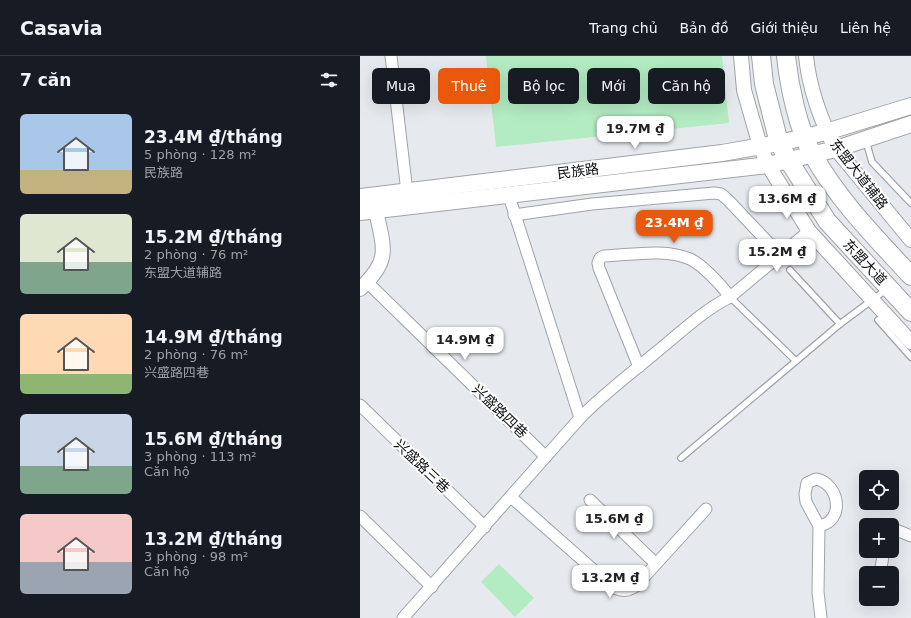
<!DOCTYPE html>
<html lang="vi">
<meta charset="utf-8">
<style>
:root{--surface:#171b24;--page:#242831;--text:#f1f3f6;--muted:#9ea1a6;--line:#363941;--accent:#ea580c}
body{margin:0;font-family:"DejaVu Sans","Noto Sans SC",sans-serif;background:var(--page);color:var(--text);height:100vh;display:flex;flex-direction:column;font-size:15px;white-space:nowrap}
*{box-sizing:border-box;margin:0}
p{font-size:13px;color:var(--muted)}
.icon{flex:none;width:22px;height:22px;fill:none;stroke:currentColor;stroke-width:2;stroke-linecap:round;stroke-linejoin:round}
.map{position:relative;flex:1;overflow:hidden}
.drawer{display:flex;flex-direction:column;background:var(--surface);width:360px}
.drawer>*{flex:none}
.top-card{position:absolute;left:12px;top:12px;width:380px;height:36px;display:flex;gap:8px}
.tools{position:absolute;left:499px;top:414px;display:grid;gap:8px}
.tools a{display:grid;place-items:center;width:40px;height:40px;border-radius:6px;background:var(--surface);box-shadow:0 4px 16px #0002;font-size:20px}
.price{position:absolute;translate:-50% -34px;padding:0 9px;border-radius:8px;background:#fff;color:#222;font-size:13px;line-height:26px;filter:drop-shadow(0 1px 2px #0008)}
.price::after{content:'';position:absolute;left:50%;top:24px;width:12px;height:9px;margin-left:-6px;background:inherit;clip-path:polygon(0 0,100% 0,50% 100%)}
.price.current{background:var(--accent);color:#fff}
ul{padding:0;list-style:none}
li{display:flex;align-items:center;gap:12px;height:100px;padding:0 20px}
li span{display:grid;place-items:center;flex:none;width:112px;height:80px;border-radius:6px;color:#555}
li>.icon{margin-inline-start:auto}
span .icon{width:48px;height:48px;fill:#fffc;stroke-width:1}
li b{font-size:17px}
h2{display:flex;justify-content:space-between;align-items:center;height:48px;padding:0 20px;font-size:17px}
.chip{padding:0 14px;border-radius:6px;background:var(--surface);box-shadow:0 4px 16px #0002;font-size:14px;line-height:36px}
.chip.current{background:var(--accent);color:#fff}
header{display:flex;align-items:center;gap:24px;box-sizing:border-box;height:56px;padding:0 20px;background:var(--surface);border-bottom:1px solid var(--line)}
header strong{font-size:19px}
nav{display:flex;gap:22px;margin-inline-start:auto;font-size:14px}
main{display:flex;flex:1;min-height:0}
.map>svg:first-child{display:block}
.green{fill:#b3ebc2}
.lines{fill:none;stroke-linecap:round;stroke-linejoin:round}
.service-casing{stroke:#9fa3a8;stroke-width:8}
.minor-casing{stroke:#9fa3a8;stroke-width:13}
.tertiary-casing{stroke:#9fa3a8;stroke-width:16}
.secondary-casing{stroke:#9fa3a8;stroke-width:18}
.trunk-casing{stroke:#9fa3a8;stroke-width:20}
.service{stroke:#fff;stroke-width:5.5}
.minor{stroke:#fff;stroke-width:11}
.tertiary{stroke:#fff;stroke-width:14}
.secondary{stroke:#fff;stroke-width:16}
.trunk{stroke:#fff;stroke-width:18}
.labels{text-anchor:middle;stroke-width:4;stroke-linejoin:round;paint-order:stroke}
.street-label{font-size:14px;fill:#0d0e10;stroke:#fff}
</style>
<header>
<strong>Casavia</strong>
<nav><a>Trang chủ</a><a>Bản đồ</a><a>Giới thiệu</a><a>Liên hệ</a></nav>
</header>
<main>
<section class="drawer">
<h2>7 căn<svg class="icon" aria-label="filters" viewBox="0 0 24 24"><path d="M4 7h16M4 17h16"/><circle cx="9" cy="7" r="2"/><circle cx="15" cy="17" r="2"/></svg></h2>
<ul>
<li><span style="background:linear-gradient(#a9c7e8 70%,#c2b280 0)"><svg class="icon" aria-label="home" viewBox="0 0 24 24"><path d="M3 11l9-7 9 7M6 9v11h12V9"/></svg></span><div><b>23.4M ₫/tháng</b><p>5 phòng · 128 m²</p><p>民族路</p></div></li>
<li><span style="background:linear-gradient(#dfe7d0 60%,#7fa58c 0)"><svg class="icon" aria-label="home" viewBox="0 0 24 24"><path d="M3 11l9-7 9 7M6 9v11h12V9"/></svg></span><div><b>15.2M ₫/tháng</b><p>2 phòng · 76 m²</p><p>东盟大道辅路</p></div></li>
<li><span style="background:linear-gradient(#ffd9b3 75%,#8fb573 0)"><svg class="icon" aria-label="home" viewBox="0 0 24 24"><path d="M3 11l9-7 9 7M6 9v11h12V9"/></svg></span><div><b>14.9M ₫/tháng</b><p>2 phòng · 76 m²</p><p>兴盛路四巷</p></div></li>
<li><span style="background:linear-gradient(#c9d6e8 65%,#7fa58c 0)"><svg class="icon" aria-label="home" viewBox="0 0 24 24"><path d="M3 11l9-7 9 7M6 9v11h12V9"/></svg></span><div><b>15.6M ₫/tháng</b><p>3 phòng · 113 m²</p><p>Căn hộ</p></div></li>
<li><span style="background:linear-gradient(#f6c9c9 60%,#9aa5b1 0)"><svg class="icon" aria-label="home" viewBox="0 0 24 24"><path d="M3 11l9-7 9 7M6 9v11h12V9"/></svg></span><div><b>13.2M ₫/tháng</b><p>3 phòng · 98 m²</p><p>Căn hộ</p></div></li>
</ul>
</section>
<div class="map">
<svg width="551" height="562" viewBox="0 0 551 562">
<rect width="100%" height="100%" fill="#e6eaef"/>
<!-- green -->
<g class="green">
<path d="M 126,0 L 362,0 L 369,67 L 136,91 Z"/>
<path d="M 139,508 L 174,542 L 155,561 L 121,526 Z"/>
</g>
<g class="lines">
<defs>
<g id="service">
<path d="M 506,85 L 512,106 L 551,147"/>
<path d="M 430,214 L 480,268"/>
<path d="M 370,241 L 436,305"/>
<path d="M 518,264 L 551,301"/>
<path d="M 321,402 L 480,268 L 527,233"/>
</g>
<g id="minor">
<path d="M 31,0 L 47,136"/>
<path d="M 154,159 L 232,148 L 354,137 L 361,138 L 368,144 L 420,199"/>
<path d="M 7,226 L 186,401"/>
<path d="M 370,241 L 449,175"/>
<path d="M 0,349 L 125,471"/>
<path d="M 220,362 C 242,339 269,319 294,298 C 319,278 342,255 370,241 C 362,230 343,209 330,203 C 305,192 271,199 244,200 L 240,202 L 238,207 L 239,212 L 279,311"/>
<path d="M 151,441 L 254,532 C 264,536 268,535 276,530 L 346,453"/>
<path d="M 230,444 L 295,507"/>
<path d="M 0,460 L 72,531"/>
<path d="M 459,470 C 486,465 479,427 456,423 L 447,427 L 445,438 L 446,446 L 459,470 L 458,536 L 461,562"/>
<path d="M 532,475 L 536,474 L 551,480"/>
<path d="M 520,517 L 524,495"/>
<path d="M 43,562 L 220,362 L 149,140"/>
</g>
<g id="tertiary">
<path d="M 381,0 L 384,34 L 400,90 L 408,109 L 449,175 L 551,286"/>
<path d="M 446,0 C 449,31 461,66 476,93 L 551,184"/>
<path d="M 0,233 C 31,204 24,193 16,155"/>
</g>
<g id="secondary">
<path d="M 0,141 L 362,97 L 419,87 L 466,76 L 551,50"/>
<path d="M 0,156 L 408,109 L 476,93 L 551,68"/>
</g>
<g id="trunk">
<path d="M 401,0 L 404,28 L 419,87 L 429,105 L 467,165 L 551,256"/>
<path d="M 426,0 C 429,29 438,74 453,99 C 479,145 516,182 551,220"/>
</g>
</defs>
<!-- service casing -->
<use href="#service" class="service-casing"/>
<!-- minor casing -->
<use href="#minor" class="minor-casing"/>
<!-- tertiary casing -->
<use href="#tertiary" class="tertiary-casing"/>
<!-- secondary casing -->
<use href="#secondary" class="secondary-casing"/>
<!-- trunk casing -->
<use href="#trunk" class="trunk-casing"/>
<!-- service -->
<use href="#service" class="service"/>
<!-- minor -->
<use href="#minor" class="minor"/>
<!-- tertiary -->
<use href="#tertiary" class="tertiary"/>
<!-- secondary -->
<use href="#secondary" class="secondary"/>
<!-- trunk -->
<use href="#trunk" class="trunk"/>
</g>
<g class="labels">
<!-- street labels -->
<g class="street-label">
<text transform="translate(218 115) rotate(-7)" y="5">民族路</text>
<text transform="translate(499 118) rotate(52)" y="5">东盟大道辅路</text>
<text transform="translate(505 206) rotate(47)" y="5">东盟大道</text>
<text transform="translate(140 355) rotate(44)" y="5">兴盛路四巷</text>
<text transform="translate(62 410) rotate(44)" y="5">兴盛路三巷</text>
</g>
</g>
</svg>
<div class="tools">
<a><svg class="icon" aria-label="locate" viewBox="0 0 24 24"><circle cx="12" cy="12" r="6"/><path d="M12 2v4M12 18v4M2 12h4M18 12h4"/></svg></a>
<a>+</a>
<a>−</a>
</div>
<b class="price" style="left:275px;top:94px">19.7M ₫</b>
<b class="price" style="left:427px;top:164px">13.6M ₫</b>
<b class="price current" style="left:314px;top:188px">23.4M ₫</b>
<b class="price" style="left:417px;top:217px">15.2M ₫</b>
<b class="price" style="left:105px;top:305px">14.9M ₫</b>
<b class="price" style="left:254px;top:484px">15.6M ₫</b>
<b class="price" style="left:250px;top:543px">13.2M ₫</b>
<div class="top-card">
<a class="chip">Mua</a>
<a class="chip current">Thuê</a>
<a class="chip">Bộ lọc</a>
<a class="chip">Mới</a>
<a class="chip">Căn hộ</a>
</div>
</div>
</main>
